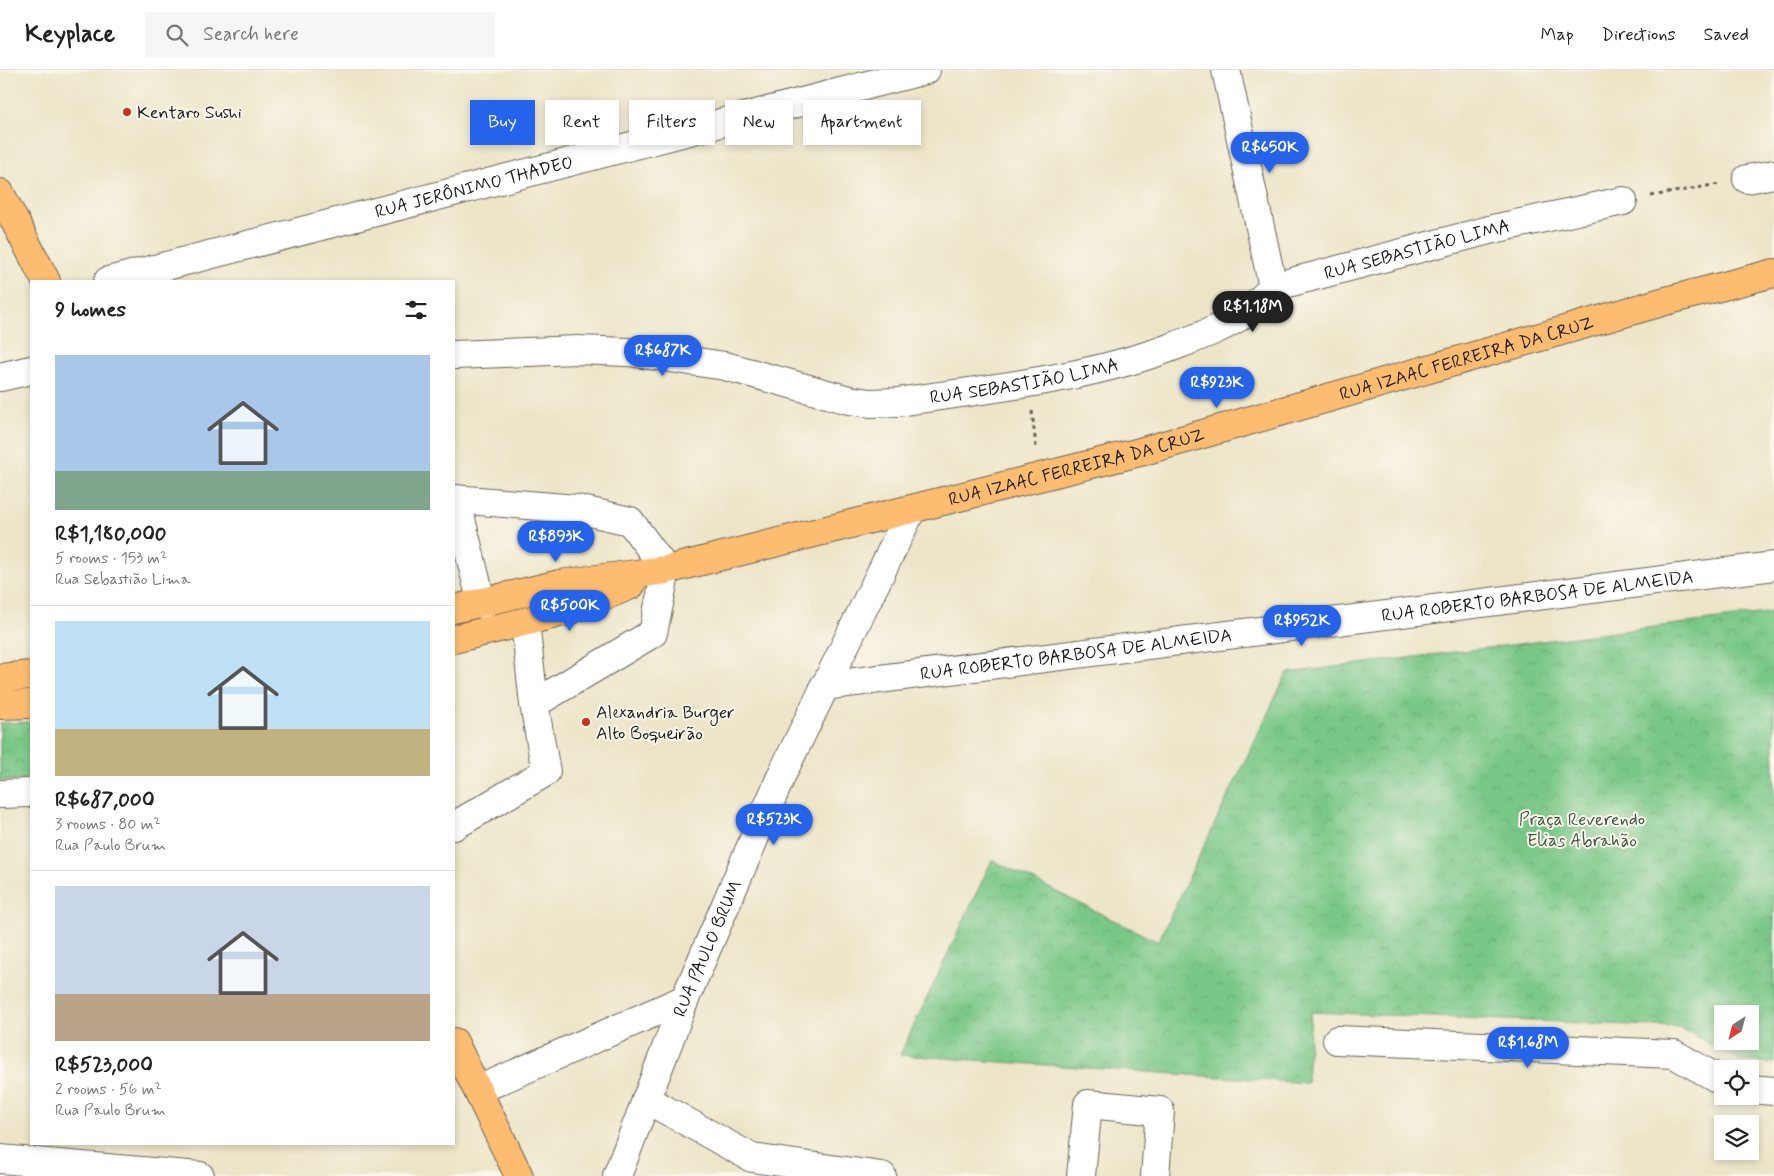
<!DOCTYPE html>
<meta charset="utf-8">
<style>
:root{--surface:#fff;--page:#f6f6f6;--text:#222;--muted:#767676;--line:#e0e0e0;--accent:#2563eb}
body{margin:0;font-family:Mynerve,sans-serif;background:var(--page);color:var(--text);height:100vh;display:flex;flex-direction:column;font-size:19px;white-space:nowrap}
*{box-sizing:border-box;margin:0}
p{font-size:16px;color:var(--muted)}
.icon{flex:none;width:28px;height:28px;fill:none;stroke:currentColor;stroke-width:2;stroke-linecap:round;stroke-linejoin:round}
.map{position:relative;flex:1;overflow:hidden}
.sheet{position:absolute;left:30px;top:210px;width:425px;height:865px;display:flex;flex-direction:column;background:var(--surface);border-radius:0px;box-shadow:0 2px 8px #0003}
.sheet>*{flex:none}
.hud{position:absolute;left:470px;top:30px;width:475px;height:45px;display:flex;gap:10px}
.needle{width:32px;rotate:216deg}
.buttons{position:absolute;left:1714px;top:935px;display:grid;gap:10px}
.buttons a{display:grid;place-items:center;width:45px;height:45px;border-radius:0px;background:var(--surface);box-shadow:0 2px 8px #0003;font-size:25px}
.price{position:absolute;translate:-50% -42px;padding:0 11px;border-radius:18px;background:var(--accent);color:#fff;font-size:16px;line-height:32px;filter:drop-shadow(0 1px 2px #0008)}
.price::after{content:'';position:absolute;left:50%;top:30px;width:15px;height:11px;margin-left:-8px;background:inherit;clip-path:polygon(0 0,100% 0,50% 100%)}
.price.selected{background:#222;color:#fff}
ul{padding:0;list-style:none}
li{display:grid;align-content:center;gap:10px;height:265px;padding:0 25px}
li+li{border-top:1px solid var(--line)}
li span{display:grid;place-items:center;height:155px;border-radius:0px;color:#555}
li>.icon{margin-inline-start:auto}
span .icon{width:90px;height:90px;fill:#fffc;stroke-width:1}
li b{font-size:21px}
h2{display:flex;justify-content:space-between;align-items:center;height:60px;padding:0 25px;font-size:21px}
.chip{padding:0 18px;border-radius:0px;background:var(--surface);box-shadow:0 2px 8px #0003;font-size:18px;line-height:45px}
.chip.selected{background:var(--accent);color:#fff}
header{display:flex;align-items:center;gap:30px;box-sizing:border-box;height:70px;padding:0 25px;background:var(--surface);border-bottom:1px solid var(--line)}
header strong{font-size:24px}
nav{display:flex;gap:28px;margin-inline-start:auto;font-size:18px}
.search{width:350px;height:45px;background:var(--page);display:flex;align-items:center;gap:12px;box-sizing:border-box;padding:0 18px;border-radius:0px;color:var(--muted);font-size:19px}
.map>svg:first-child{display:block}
.park{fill:url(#park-crowns);stroke:#4b7252;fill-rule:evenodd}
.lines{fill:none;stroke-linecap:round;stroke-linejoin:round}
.minor-casing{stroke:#656258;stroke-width:30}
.major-casing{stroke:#656258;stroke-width:30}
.path{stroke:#656258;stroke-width:3;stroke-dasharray:4 4;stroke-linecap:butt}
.minor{stroke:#fff;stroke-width:28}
.major{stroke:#fdbc70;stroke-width:28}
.poi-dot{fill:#c8321e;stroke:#fbf7ec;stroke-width:2}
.labels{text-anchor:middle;stroke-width:4;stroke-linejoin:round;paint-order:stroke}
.poi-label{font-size:18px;fill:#1c1c1c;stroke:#fbf7ec;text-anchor:start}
.street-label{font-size:18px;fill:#1c1c1c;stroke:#fbf7ec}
.park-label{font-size:18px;fill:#3d5842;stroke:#fbf7ec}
</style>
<header>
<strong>Keyplace</strong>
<div class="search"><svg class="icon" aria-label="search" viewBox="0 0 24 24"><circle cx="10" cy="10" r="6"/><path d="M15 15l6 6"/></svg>Search here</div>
<nav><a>Map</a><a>Directions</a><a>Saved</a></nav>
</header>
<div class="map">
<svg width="1774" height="1106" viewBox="0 0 1774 1106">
<defs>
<pattern id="park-crowns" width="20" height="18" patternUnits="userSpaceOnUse" patternTransform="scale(1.25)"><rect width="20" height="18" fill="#7ac888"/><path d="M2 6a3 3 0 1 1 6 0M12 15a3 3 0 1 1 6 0" fill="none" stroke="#69ab75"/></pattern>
</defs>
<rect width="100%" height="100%" fill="#fbf7ec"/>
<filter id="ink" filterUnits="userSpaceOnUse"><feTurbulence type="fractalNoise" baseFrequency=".02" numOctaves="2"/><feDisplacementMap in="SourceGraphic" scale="10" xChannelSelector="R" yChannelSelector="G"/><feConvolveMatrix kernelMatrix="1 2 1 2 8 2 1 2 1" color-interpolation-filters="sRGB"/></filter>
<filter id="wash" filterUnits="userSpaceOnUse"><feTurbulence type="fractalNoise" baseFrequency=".0096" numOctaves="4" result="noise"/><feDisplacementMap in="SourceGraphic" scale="20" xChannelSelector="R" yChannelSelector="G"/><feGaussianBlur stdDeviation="1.12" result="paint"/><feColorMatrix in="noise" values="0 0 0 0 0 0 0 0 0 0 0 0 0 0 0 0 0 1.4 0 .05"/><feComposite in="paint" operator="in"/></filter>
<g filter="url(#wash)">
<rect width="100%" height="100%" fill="#ece5c8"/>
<!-- park -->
<g class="park">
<path d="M 1774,542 L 1774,993 L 1741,991 L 1679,957 L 1311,942 L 1307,1013 L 900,985 L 992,790 L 1158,872 L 1287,603 ZM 1722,944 L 1750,944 L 1750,971 L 1722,971 Z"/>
<path d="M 31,652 L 31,709 L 0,711 L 0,653 Z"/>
</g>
</g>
<g filter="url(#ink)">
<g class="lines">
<defs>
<g id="minor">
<path d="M 1226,0 L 1273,217"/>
<path d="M 1747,109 L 1774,104"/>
<path id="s1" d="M 108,211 L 926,0"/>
<path id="s2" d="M 454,285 L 577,280 L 628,282 L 725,296 L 849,330 L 870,333 L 898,332 C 993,318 1090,309 1180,274 C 1204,265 1227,256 1248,241 C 1257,234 1265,225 1273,217 L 1493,159 L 1623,131"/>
<path d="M 0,307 L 31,300"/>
<path d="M 454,429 L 577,439 L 630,451 L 666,500 L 653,563 L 534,634"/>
<path d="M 456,429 L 482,534"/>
<path id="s3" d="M 824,616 L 1774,496"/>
<path d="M 0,724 L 31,723"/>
<path d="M 454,756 L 546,702 L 534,634 L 525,552"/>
<path d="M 1337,970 L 1674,984 L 1722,1011"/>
<path d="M 1750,1019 L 1774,1021"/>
<path d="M 478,1020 L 685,929"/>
<path d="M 646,1029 L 752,1088 L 882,1106"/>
<path d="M 0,1089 L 200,1106"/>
<path id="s4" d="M 617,1106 L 685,929 L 783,702 L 912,439"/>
<path d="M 1081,1106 L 1088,1034 L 1160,1041 L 1155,1106"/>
</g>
<g id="major">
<path d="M 0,123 L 46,211"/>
<path id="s5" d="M 454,539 L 559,514 L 666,500 L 1140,382 L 1662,232 L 1774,203"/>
<path d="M 454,569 L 568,541 L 631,515"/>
<path d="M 0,608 L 31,605"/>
<path d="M 0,635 L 31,634"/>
<path d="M 454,972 L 519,1106"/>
</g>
</defs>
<!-- minor casing -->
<use href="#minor" class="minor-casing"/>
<!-- major casing -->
<use href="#major" class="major-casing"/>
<!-- path -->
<g class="path">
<path d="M 1651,126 L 1719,114"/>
<path d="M 1032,341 L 1036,377"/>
</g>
<!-- minor -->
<use href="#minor" class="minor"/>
<!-- major -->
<use href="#major" class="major"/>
</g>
</g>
<!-- markers -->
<g class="poi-dot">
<circle cx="127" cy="42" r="5"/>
<circle cx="586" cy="652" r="5"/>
</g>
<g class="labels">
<!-- poi labels -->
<g class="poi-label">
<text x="137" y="48">Kentaro Sushi</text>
<text x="596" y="648">Alexandria Burger<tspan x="596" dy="21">Alto Boqueirão</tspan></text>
</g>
<!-- street labels -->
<g class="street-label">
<text dy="6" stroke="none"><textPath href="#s1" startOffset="378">RUA JERÔNIMO THADEO</textPath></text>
<text dy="6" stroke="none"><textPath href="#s2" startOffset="998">RUA SEBASTIÃO LIMA</textPath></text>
<text dy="6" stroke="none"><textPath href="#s5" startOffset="1044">RUA IZAAC FERREIRA DA CRUZ</textPath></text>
<text dy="6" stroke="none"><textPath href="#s2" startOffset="578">RUA SEBASTIÃO LIMA</textPath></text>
<text dy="6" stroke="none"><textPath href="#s5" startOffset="639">RUA IZAAC FERREIRA DA CRUZ</textPath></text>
<text dy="6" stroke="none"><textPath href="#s3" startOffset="719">RUA ROBERTO BARBOSA DE ALMEIDA</textPath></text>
<text dy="6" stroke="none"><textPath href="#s3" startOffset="254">RUA ROBERTO BARBOSA DE ALMEIDA</textPath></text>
<text dy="6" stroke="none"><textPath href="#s4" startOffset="245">RUA PAULO BRUM</textPath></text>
</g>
<!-- park labels -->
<g class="park-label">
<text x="1582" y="755">Praça Reverendo<tspan x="1582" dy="21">Elias Abrahão</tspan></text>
</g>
</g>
</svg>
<div class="buttons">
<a><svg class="needle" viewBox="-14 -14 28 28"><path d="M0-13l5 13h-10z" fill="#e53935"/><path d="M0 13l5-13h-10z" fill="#767676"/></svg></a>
<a><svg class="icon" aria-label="locate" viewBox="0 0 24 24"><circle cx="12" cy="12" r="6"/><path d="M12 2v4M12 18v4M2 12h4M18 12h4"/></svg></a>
<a><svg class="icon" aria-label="layers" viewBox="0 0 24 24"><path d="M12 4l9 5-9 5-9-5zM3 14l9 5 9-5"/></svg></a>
</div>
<b class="price" style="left:1270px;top:104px">R$650K</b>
<b class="price selected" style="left:1253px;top:263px">R$1.18M</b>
<b class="price" style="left:663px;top:307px">R$687K</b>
<b class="price" style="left:1217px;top:339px">R$923K</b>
<b class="price" style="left:556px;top:493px">R$893K</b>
<b class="price" style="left:570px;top:562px">R$500K</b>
<b class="price" style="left:1302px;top:577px">R$952K</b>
<b class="price" style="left:774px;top:776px">R$523K</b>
<b class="price" style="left:1528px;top:999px">R$1.68M</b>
<div class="hud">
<a class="chip selected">Buy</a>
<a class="chip">Rent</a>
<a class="chip">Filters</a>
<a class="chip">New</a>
<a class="chip">Apartment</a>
</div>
<section class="sheet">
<h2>9 homes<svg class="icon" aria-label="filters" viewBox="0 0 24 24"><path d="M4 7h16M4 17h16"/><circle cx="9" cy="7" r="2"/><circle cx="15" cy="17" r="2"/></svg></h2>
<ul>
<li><span style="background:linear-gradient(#a9c7e8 75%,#7fa58c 0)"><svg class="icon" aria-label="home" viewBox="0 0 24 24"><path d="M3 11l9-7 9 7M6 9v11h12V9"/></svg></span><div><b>R$1,180,000</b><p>5 rooms · 153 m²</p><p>Rua Sebastião Lima</p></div></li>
<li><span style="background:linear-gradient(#bfe0f5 70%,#c2b280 0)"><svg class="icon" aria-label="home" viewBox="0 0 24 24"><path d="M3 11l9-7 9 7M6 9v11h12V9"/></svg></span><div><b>R$687,000</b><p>3 rooms · 80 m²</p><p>Rua Paulo Brum</p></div></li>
<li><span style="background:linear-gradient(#c9d6e8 70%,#b9a48a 0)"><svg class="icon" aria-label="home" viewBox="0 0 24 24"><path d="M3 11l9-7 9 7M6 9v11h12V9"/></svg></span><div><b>R$523,000</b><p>2 rooms · 56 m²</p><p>Rua Paulo Brum</p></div></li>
</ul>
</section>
</div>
